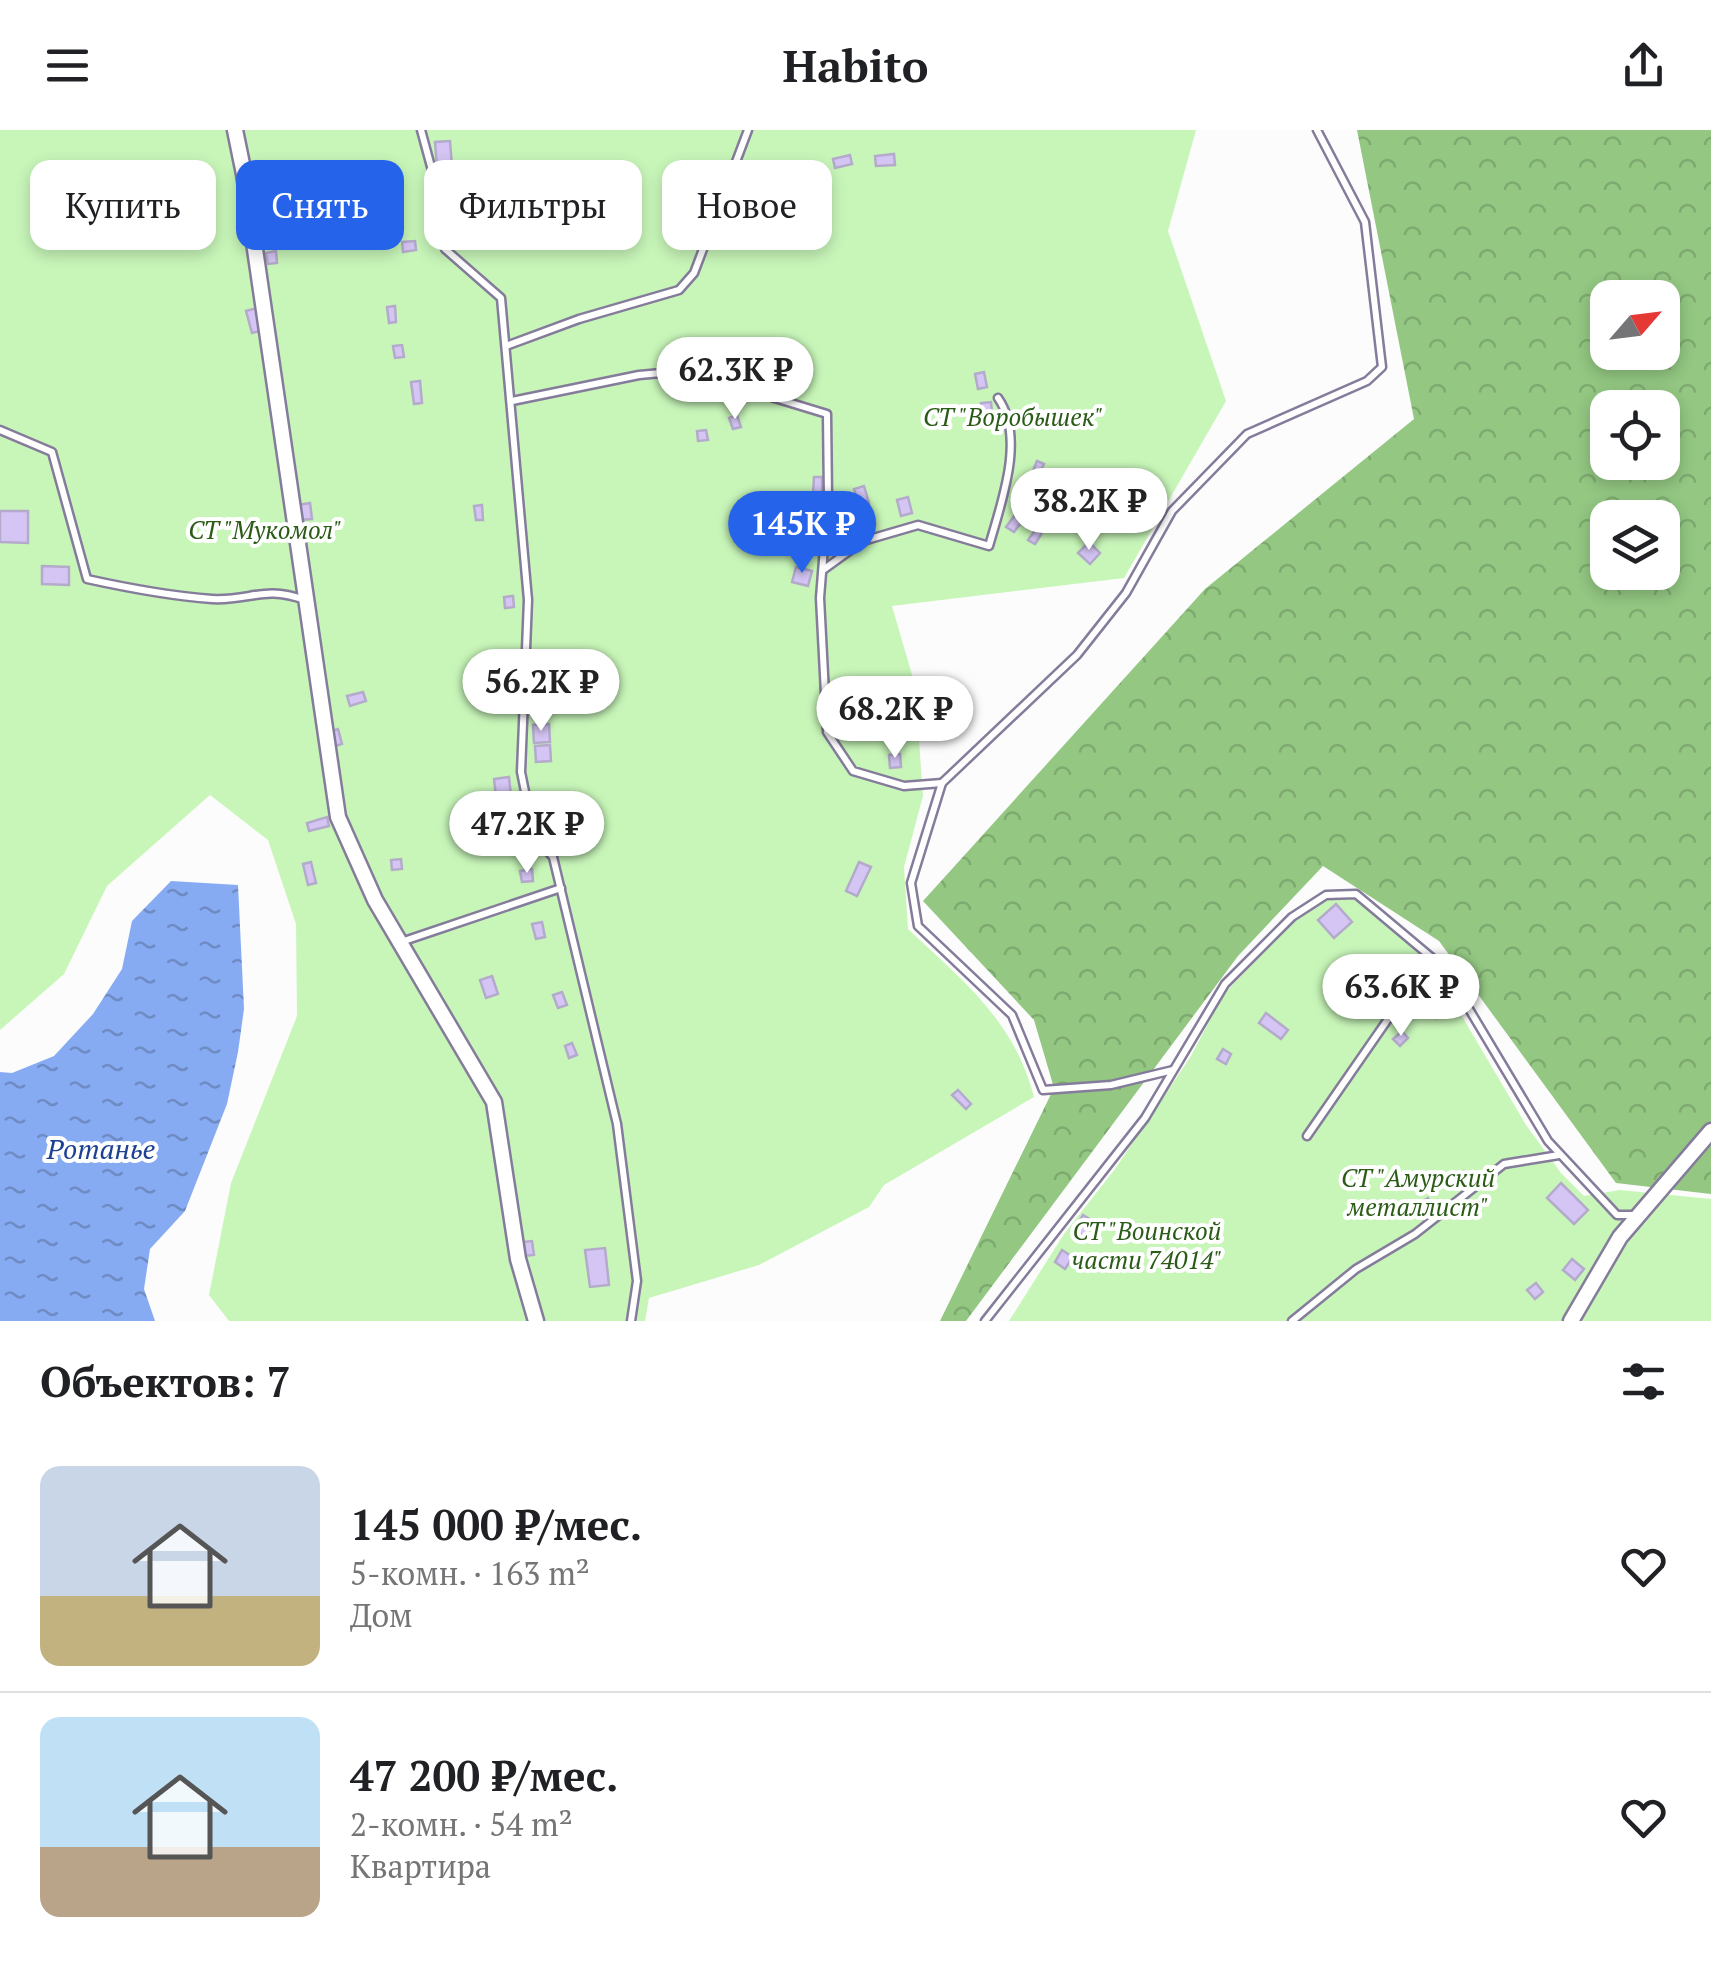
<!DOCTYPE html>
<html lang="ru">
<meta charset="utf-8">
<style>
:root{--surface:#fff;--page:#f6f6f6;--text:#202124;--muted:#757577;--line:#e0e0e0;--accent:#2563eb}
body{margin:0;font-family:"PT Serif",serif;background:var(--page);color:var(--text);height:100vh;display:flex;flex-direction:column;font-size:38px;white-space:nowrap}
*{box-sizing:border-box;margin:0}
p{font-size:32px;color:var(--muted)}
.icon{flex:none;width:55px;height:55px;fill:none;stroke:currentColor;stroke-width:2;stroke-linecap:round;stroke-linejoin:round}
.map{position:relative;height:1191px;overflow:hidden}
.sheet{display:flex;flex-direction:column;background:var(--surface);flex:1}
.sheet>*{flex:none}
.banner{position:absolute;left:30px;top:30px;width:1000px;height:90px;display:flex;gap:20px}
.needle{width:65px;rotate:62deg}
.controls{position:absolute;left:1590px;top:150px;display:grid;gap:20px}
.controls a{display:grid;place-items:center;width:90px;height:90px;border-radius:20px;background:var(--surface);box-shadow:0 5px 15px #0003;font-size:50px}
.price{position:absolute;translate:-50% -85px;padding:0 22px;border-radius:35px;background:#fff;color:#222;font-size:32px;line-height:65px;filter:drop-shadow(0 2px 5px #0008)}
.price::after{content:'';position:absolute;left:50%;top:60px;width:30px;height:22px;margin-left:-15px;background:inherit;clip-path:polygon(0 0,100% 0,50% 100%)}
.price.active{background:var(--accent);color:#fff}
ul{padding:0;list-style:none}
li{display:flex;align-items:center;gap:30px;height:250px;padding:0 40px}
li+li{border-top:2px solid var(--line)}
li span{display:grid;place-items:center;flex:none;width:280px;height:200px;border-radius:20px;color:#555}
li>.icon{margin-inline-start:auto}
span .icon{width:120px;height:120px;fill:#fffc;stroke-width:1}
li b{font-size:42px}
h2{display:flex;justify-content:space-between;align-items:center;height:120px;padding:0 40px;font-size:42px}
.tag{padding:0 35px;border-radius:20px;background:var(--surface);box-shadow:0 5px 15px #0003;font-size:35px;line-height:90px}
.tag.active{background:var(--accent);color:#fff}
header{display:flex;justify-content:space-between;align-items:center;height:130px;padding:0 40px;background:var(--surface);font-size:45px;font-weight:700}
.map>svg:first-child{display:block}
.green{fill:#c8f6b9}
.forest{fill:url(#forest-crowns);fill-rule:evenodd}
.water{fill:url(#water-ripples)}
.building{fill:#d4c5f4;stroke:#b4aacb;stroke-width:2.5}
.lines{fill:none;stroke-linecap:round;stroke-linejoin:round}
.service-casing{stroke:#857c9b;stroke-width:11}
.minor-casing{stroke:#857c9b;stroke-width:19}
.service{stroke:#fff;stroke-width:6}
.minor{stroke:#fff;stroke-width:14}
.labels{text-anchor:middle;stroke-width:8;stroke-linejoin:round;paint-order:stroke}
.park-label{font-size:25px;font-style:italic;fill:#2b5c17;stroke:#fff}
.water-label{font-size:28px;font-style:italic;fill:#1c4092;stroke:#fff}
</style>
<header><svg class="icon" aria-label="menu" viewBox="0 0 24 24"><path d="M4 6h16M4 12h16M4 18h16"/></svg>Habito<svg class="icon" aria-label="share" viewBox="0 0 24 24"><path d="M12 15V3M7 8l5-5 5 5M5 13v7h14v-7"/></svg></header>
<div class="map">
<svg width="1711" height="1191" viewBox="0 0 1711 1191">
<defs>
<pattern id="forest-crowns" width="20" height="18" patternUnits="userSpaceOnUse" patternTransform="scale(2.5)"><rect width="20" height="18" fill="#93c782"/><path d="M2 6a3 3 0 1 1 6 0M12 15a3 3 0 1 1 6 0" fill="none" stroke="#7eaa70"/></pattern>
<pattern id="water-ripples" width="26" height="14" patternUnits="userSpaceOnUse" patternTransform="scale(2.5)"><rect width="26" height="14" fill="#87abf2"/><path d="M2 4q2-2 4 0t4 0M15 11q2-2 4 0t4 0" fill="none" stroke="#6e8bc4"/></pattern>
</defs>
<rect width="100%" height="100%" fill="#fcfcfc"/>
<!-- green -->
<g class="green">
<path d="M 0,0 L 1196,0 L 1168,101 L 1226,271 L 1124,448 L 892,476 L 915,555 L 923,666 L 904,737 L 908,799 C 963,851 1014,890 1034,967 L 884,1055 L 869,1077 L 759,1135 L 649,1168 L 645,1191 L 229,1191 L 209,1165 L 231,1053 L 297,886 L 296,794 L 268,710 L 210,665 L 107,756 L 64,844 L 0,900 Z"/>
<path d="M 1329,769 L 1353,769 L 1385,792 L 1423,828 L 1443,854 L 1526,995 L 1561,1043 L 1584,1066 L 1620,1060 L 1711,1069 L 1711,1191 L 1009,1191 L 1064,1104 L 1115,1039 L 1191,926 L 1223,865 L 1291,794 Z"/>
</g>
<!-- forest -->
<path class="forest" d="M 1357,0 L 1711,0 L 1711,1064 L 1616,1053 L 1439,811 L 1323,736 L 1238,826 L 966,1191 L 940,1191 L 1054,958 L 1034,890 L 923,771 L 1205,459 L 1414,289 ZM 1608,168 L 1662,168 L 1662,222 L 1608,222 ZM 1608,278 L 1662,278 L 1662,332 L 1608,332 ZM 1608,388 L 1662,388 L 1662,442 L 1608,442 Z"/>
<!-- water -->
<path class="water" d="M 171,751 L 238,755 L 244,879 L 238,922 L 227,974 L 185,1081 L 150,1119 L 144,1159 L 155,1191 L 0,1191 L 0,942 L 12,943 L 54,926 L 93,884 L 122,839 L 132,791 Z"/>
<!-- building -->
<g class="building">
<path d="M 450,11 L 452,36 L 437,37 L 435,12 Z"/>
<path d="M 894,24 L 895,35 L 876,36 L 875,26 Z"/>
<path d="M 850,25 L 852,34 L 835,38 L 833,29 Z"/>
<path d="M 707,59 L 712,71 L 697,76 L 692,64 Z"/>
<path d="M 267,69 L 268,81 L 258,82 L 257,70 Z"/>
<path d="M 338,73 L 339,86 L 330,87 L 328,74 Z"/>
<path d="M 415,111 L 416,120 L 403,122 L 402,112 Z"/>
<path d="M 276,121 L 277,133 L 268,134 L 266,123 Z"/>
<path d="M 395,176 L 396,192 L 389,193 L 387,177 Z"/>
<path d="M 257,178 L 263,200 L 252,203 L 246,181 Z"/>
<path d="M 402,215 L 404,227 L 395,228 L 393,216 Z"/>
<path d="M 984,242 L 987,257 L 978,259 L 975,244 Z"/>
<path d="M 420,251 L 422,273 L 414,274 L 411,252 Z"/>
<path d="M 991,272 L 992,283 L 982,284 L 981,273 Z"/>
<path d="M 737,285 L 741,297 L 733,299 L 729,288 Z"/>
<path d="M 706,300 L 708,310 L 698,311 L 697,301 Z"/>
<path d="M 1037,331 L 1044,334 L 1037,349 L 1031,346 Z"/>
<path d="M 814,347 L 822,347 L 822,363 L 813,363 Z"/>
<path d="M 864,356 L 869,373 L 859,376 L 854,359 Z"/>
<path d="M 908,367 L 912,383 L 901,386 L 897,370 Z"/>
<path d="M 310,373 L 312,389 L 300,390 L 298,375 Z"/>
<path d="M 482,375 L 483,390 L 476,390 L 474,376 Z"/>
<path d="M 0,381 L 28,381 L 28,413 L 0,412 Z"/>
<path d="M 1015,385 L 1023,390 L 1014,402 L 1006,397 Z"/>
<path d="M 813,395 L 823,395 L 822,408 L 812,408 Z"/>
<path d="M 1036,399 L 1042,403 L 1035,414 L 1028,410 Z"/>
<path d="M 1089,412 L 1100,423 L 1090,434 L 1078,423 Z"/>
<path d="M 42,436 L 69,437 L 69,455 L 42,454 Z"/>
<path d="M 796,437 L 812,441 L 808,456 L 792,452 Z"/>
<path d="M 513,466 L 514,477 L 505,478 L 504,467 Z"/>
<path d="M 510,536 L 512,555 L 503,556 L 500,537 Z"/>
<path d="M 363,562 L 366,571 L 350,576 L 347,566 Z"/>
<path d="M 846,584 L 847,603 L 835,604 L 834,585 Z"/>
<path d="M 549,594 L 550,612 L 534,613 L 533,595 Z"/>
<path d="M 338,599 L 342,614 L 332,617 L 328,602 Z"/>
<path d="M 550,615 L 551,631 L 536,632 L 535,616 Z"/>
<path d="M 900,624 L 901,637 L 890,638 L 889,625 Z"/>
<path d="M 509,647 L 511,666 L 496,667 L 494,649 Z"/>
<path d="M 327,687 L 329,696 L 309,701 L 307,693 Z"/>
<path d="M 401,729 L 402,739 L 392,740 L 391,730 Z"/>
<path d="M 311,732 L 316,753 L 308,755 L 303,734 Z"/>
<path d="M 859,732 L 871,737 L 857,766 L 846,761 Z"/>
<path d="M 532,739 L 533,751 L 522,752 L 520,741 Z"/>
<path d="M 1336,774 L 1352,792 L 1334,808 L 1318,790 Z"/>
<path d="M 542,792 L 545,807 L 536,809 L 532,794 Z"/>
<path d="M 492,846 L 498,864 L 486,868 L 480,850 Z"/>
<path d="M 562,862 L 567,875 L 558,878 L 553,865 Z"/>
<path d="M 1438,868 L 1446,882 L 1436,888 L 1428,874 Z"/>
<path d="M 1266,883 L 1288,900 L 1281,909 L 1259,893 Z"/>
<path d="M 1402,901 L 1408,908 L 1400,916 L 1393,909 Z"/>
<path d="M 572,913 L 577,925 L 569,928 L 565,916 Z"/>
<path d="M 1223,919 L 1231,924 L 1226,934 L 1217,929 Z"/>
<path d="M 958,960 L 971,974 L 966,979 L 952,965 Z"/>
<path d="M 1464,1041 L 1473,1049 L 1467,1055 L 1458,1048 Z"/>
<path d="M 1561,1053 L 1588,1080 L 1574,1094 L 1547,1068 Z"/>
<path d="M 1428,1068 L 1434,1079 L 1422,1085 L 1416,1075 Z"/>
<path d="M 1083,1085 L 1093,1091 L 1084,1106 L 1074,1100 Z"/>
<path d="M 532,1111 L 534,1125 L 524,1126 L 522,1112 Z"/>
<path d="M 605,1118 L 609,1155 L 590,1157 L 585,1120 Z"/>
<path d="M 1062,1120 L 1073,1127 L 1065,1139 L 1055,1132 Z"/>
<path d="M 1572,1129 L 1584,1139 L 1575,1150 L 1563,1140 Z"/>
<path d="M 1536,1153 L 1543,1162 L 1535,1169 L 1527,1160 Z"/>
</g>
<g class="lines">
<defs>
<g id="service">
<path d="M 421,0 L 433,44 L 445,119 L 501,168 L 528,470 L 521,642 L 534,706 L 553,727 L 617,994 L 637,1151 L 631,1191"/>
<path d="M 506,216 L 579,189 L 679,160 L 694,143 L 748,0"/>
<path d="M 512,271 L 639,245 L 717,238 L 768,266 L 827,284 L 828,367 L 820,468 L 827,602 L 853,641 L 904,656 L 942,653"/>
<path d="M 0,300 L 52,322 L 87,449 C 128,458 170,466 212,469 C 251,471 263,455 305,470"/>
<path d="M 823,440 L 863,411 L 918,395 L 989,416 C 1001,373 1026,308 998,268"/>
<path d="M 401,812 L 561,758"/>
<path d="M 1173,940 L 1111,955 L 1043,960 L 1012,885 L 918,796 L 911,753 L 942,653 L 1077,525 L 1126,463 L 1172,381 L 1247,304 L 1367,251 L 1382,237 L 1365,92 L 1317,0"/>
<path d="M 1307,1006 L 1431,827 L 1460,864 L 1548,1011 L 1617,1085 L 1634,1085"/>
<path d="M 985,1191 L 1145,988 L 1225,854 L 1292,787 L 1326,765 L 1356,764 L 1431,827"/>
<path d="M 1292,1191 L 1356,1139 L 1415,1104 L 1504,1034 L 1559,1025"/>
</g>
<g id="minor">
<path d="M 235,0 L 244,44 L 338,687 L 375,770 L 494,972 L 518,1129 L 536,1191"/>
<path d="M 1571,1191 L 1620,1107 L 1711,1001"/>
</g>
</defs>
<!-- service casing -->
<use href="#service" class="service-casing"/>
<!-- minor casing -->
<use href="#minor" class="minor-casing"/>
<!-- service -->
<use href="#service" class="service"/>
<!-- minor -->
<use href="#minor" class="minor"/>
</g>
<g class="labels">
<!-- park labels -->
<g class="park-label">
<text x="1013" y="296">СТ "Воробышек"</text>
<text x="265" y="409">СТ "Мукомол"</text>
<text x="1418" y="1057">СТ "Амурский<tspan x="1418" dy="29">металлист"</tspan></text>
<text x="1147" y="1110">СТ "Воинской<tspan x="1147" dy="29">части 74014"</tspan></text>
</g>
<!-- water labels -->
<g class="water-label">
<text x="101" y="1029">Ротанье</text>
</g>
</g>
</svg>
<div class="controls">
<a><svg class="needle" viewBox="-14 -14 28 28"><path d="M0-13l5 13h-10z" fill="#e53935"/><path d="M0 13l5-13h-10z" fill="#757577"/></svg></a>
<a><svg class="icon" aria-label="locate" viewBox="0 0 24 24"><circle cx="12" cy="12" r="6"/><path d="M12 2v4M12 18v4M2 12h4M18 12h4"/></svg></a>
<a><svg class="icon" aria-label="layers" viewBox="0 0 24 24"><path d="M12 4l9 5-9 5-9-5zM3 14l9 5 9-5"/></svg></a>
</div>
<b class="price" style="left:735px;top:292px">62.3K ₽</b>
<b class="price" style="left:1089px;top:423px">38.2K ₽</b>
<b class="price active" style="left:802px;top:446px">145K ₽</b>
<b class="price" style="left:541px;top:604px">56.2K ₽</b>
<b class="price" style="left:895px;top:631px">68.2K ₽</b>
<b class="price" style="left:527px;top:746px">47.2K ₽</b>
<b class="price" style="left:1401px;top:909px">63.6K ₽</b>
<div class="banner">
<a class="tag">Купить</a>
<a class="tag active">Снять</a>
<a class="tag">Фильтры</a>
<a class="tag">Новое</a>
</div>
</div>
<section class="sheet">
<h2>Объектов: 7<svg class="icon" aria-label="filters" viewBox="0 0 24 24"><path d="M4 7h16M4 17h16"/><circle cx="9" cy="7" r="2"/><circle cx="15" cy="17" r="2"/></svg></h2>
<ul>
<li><span style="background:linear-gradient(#c9d6e8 65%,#c2b280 0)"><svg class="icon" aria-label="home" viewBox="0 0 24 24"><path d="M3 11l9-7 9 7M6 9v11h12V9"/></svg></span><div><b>145 000 ₽/мес.</b><p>5-комн. · 163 m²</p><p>Дом</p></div><svg class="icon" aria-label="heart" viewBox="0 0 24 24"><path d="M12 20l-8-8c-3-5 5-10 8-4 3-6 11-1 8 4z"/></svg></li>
<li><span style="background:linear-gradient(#bfe0f5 65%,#b9a48a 0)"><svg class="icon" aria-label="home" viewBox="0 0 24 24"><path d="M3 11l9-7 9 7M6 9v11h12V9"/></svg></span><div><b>47 200 ₽/мес.</b><p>2-комн. · 54 m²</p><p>Квартира</p></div><svg class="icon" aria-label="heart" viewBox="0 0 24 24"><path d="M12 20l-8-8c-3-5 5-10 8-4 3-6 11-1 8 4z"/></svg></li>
</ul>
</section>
